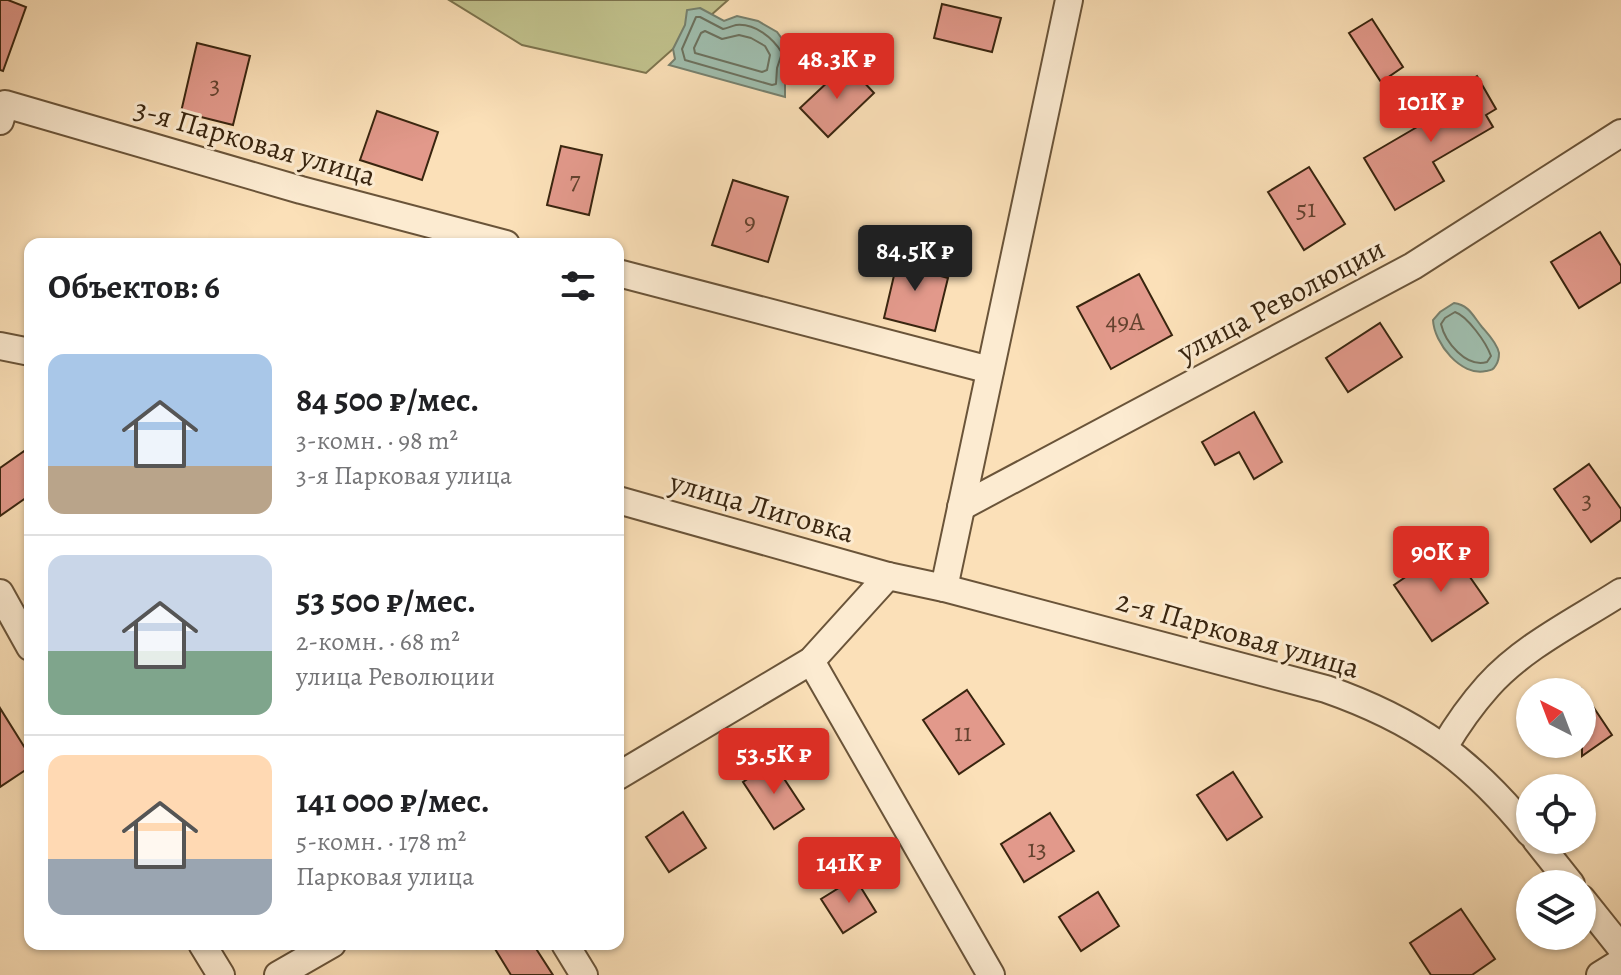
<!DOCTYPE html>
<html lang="ru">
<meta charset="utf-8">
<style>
:root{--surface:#fff;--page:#f6f6f6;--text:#202124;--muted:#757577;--line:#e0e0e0;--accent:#d93025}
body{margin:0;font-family:Alegreya,serif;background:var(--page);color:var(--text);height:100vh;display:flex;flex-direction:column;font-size:30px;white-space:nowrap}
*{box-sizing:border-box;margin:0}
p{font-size:26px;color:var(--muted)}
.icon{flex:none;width:44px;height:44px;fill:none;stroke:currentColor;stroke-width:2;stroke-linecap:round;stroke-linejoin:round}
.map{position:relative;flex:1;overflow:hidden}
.details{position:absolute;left:24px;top:238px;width:600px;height:712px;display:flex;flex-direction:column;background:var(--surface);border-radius:16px;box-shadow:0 2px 6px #0004}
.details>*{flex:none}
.needle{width:52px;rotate:318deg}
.fabs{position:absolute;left:1516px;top:678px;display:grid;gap:16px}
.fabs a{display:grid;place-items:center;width:80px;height:80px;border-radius:50%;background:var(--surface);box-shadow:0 2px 6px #0004;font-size:40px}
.price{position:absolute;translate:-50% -68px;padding:0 18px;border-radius:8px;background:var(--accent);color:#fff;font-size:26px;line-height:52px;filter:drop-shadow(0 2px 4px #0008)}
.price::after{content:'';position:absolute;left:50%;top:48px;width:24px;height:18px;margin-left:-12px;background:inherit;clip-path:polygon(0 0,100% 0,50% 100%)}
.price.current{background:#222;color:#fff}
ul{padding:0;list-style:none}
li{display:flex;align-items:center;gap:24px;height:200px;padding:0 24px}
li+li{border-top:2px solid var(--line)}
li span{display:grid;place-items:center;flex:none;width:224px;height:160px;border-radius:16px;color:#555}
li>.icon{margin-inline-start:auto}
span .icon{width:96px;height:96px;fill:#fffc;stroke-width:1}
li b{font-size:34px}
h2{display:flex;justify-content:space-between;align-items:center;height:96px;padding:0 24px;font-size:34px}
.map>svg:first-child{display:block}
.green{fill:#c1c28d;stroke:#7d744e;stroke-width:2}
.water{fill:#9fbdad;stroke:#76806e;stroke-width:2}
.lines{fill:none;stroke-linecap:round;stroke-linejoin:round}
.shore{stroke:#6c715e;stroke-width:2}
.building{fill:#e2998b;stroke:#39250f;stroke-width:2}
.minor-casing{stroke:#6a5439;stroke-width:30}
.minor{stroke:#fcebd1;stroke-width:26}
.labels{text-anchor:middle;stroke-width:6;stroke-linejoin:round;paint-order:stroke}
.number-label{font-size:26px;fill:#63422e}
.street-label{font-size:30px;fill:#39250f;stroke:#fcebd1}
</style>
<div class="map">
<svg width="1621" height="975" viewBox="0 0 1621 975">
<rect width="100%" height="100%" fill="#fbe0b8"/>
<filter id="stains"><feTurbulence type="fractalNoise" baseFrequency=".0025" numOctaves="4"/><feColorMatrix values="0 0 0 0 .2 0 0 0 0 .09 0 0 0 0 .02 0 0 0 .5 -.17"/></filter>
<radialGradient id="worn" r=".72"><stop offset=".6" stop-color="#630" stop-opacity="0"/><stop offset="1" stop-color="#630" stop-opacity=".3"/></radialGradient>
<!-- green -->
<path class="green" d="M 449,0 L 728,0 L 646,73 L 522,45 Z"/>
<!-- water -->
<g class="water">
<path d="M 700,8 L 724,21 L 737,16 L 758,21 L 777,32 L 791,51 L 785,69 L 785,97 L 669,65 L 675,59 L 673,49 L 685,25 L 687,10 Z"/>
<path d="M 1454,303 C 1469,305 1473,316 1482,327 C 1488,334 1497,343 1499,353 C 1499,356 1498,362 1496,365 C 1493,370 1492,370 1486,371 C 1461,377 1434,343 1433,320 L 1440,312 Z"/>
</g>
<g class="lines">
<!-- shore -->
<g class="shore">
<path d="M 696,17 L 700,17 L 723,29 C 728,28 732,26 736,25 C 755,23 773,38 782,53 L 777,68 L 776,84 L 772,85 L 685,60 L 682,49 Z"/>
<path d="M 705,31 L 722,39 L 739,35 L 751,38 L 765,46 L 770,55 L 767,70 L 762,72 L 695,53 L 694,48 L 701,33 Z"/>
<path d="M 1455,312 C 1467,316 1486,342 1491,356 L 1487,362 C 1466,368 1445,342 1441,324 L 1445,318 Z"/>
</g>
</g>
<!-- building -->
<g class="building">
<path d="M 0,0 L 8,0 L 26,7 L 3,71 L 0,70 Z"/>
<path d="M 942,4 L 1001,18 L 992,52 L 934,38 Z"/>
<path d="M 1372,19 L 1403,67 L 1381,82 L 1349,33 Z"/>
<path d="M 197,43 L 250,56 L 233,125 L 181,112 Z"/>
<path d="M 847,64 L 874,93 L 828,137 L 800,108 Z"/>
<path d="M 1477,76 L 1496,109 L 1486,115 L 1493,127 L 1433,162 L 1444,181 L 1395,210 L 1364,158 L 1441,113 L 1434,101 Z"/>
<path d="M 377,111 L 438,132 L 422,180 L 360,160 Z"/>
<path d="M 561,146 L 602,155 L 589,215 L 547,205 Z"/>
<path d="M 1309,167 L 1345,224 L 1304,250 L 1268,192 Z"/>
<path d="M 733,180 L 788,197 L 768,262 L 712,245 Z"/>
<path d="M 1600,232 L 1621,266 L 1621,282 L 1579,308 L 1551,262 Z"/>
<path d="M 900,250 L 929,257 L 926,272 L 948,278 L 935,331 L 884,318 Z"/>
<path d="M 1139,274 L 1172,335 L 1111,369 L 1077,307 Z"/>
<path d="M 1380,323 L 1402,357 L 1348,392 L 1326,358 Z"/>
<path d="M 1254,412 L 1282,462 L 1254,479 L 1239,452 L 1215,465 L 1202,442 Z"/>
<path d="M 30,447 L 30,495 L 0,516 L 0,468 Z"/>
<path d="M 1589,464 L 1621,509 L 1621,520 L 1591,542 L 1554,489 Z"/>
<path d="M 1449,547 L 1488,603 L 1432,641 L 1394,585 Z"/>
<path d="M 967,690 L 1004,744 L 959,774 L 923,720 Z"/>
<path d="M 1582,690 L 1612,735 L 1582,756 Z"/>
<path d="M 0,708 L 30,756 L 30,767 L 0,787 Z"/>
<path d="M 773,762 L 804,809 L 774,829 L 743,782 Z"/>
<path d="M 1233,772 L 1262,817 L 1227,840 L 1197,795 Z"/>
<path d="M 683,812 L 706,848 L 669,872 L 646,837 Z"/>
<path d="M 1050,813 L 1074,851 L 1024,882 L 1001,844 Z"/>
<path d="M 855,878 L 876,912 L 843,933 L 821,899 Z"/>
<path d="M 1098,892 L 1119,926 L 1081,951 L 1059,917 Z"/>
<path d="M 1461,909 L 1495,959 L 1472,975 L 1431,975 L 1410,943 Z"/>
<path d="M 492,944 L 533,944 L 553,975 L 511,975 Z"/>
</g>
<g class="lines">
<defs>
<g id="minor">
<path d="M 0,121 L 5,104 L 301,190 L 506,244"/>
<path d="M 618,273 L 990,370"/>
<path d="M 0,346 L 30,352"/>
<path d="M 618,500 L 888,576 L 944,588 L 1326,689 C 1415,720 1470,759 1530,833"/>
<path d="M 961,507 L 1413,266 L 1621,133"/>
<path d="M 944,588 L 1069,0"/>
<path d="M 0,593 L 30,647"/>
<path d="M 811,661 L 991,975"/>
<path d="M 1444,747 C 1457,725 1471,705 1488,686 C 1524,646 1576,621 1621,592"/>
<path d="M 618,776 L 811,661 L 888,576"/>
<path d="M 1536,840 L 1571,884"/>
<path d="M 1582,899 L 1621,948"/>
<path d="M 202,944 L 221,975"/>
<path d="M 565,944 L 584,975"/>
<path d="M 278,975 L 332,944"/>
<path d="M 1600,975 L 1621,962"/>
</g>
</defs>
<!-- minor casing -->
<use href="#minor" class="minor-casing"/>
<!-- minor -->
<use href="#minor" class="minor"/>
</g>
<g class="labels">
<!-- number labels -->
<g class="number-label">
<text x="215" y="93">3</text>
<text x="575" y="189">7</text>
<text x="1306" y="217">51</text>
<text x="750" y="230">9</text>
<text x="1125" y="330">49А</text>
<text x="1587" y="508">3</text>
<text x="963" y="741">11</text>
<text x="1037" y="857">13</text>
</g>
<!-- street labels -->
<g class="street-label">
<text transform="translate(255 142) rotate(16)" y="10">3-я Парковая улица</text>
<text transform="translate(1281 300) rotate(-28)" y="10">улица Революции</text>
<text transform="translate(762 507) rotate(16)" y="10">улица Лиговка</text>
<text transform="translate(1238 634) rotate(16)" y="10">2-я Парковая улица</text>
</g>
</g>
<rect width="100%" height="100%" filter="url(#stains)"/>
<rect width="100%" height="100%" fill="url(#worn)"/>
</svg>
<div class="fabs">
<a><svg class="needle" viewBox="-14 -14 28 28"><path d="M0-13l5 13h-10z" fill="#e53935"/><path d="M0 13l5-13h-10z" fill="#757577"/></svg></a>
<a><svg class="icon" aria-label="locate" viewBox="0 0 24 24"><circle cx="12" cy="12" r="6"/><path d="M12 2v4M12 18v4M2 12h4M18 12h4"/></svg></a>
<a><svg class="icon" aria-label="layers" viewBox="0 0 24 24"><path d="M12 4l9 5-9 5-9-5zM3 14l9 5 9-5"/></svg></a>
</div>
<b class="price" style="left:837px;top:101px">48.3K ₽</b>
<b class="price" style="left:1431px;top:144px">101K ₽</b>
<b class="price current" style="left:915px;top:293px">84.5K ₽</b>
<b class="price" style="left:1441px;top:594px">90K ₽</b>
<b class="price" style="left:774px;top:796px">53.5K ₽</b>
<b class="price" style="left:849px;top:905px">141K ₽</b>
<section class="details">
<h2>Объектов: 6<svg class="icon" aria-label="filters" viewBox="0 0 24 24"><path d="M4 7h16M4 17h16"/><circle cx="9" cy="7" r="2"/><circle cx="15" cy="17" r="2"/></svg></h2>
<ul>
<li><span style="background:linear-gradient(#a9c7e8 70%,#b9a48a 0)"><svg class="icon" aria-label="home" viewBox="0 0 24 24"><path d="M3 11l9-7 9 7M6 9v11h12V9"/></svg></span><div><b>84 500 ₽/мес.</b><p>3-комн. · 98 m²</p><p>3-я Парковая улица</p></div></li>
<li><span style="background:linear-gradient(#c9d6e8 60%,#7fa58c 0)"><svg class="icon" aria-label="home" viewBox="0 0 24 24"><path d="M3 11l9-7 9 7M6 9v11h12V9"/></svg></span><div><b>53 500 ₽/мес.</b><p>2-комн. · 68 m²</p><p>улица Революции</p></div></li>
<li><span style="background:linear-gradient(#ffd9b3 65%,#9aa5b1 0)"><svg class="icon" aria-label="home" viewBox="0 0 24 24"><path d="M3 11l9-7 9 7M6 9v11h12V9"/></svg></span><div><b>141 000 ₽/мес.</b><p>5-комн. · 178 m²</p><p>Парковая улица</p></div></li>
</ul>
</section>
</div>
